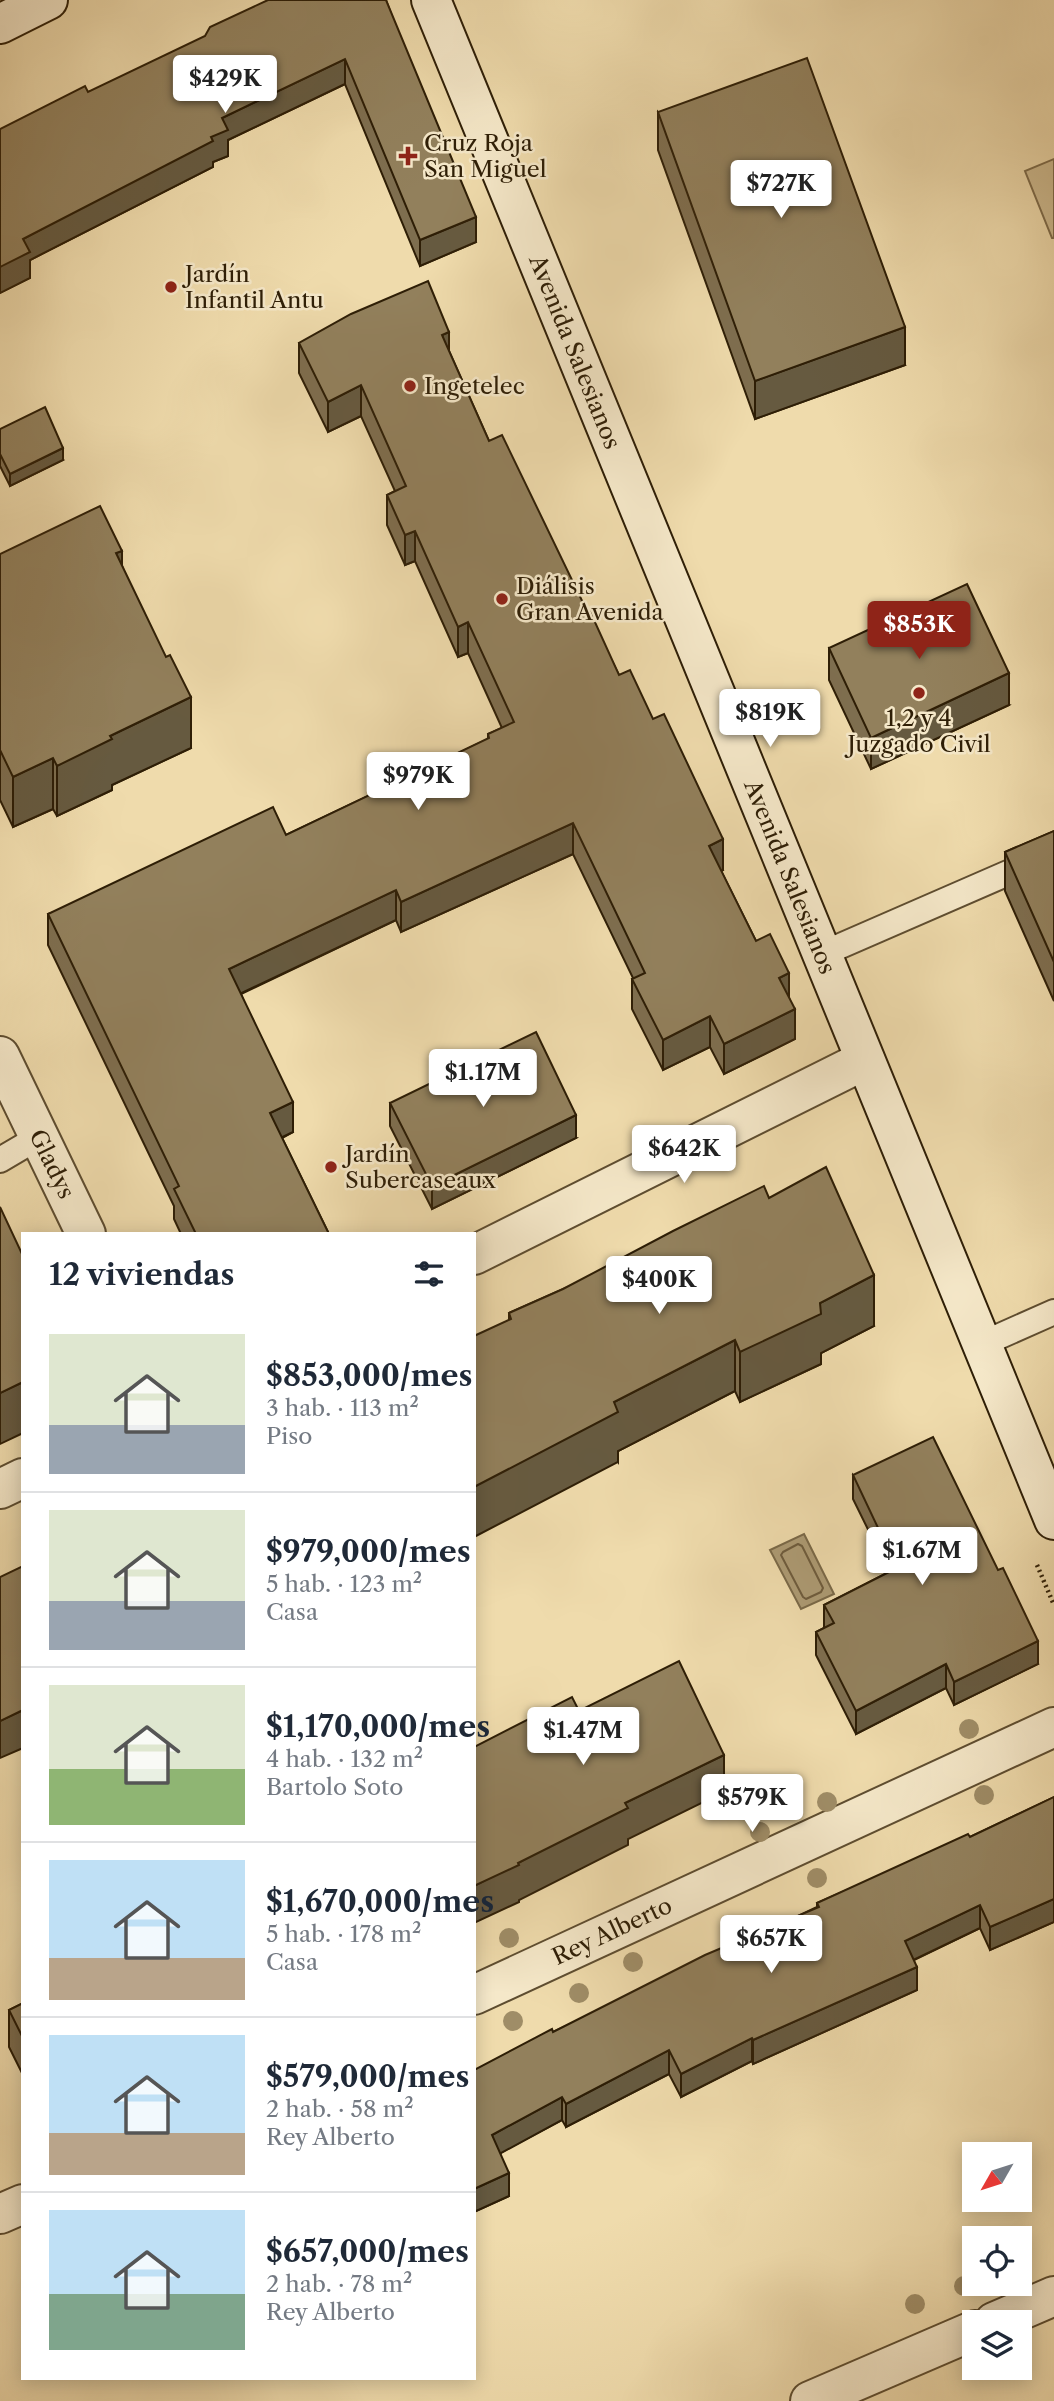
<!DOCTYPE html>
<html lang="es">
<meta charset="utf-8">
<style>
:root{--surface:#fff;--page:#f6f6f7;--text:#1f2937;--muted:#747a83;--line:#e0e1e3;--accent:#8f2418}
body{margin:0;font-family:"Libre Caslon Text",serif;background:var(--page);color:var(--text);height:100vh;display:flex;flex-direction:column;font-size:26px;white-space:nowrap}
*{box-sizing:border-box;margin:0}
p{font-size:23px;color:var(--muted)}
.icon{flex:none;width:38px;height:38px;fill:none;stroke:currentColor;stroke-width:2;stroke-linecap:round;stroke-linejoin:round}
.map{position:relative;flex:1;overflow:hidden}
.details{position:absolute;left:21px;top:1232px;width:455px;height:1148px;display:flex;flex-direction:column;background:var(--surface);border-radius:0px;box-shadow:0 4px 18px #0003}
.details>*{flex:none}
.needle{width:46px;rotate:231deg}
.tools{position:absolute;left:962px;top:2142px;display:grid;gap:14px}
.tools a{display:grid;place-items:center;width:70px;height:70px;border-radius:0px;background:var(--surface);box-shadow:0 4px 18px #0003;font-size:35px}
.price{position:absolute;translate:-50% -60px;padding:0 16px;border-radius:7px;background:#fff;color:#222;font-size:23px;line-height:46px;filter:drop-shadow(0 2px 4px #0008)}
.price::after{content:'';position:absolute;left:50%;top:42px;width:21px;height:16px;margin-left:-10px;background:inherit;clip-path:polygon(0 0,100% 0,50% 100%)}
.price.active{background:var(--accent);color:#fff}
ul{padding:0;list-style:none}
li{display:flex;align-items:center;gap:21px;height:175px;padding:0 28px}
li+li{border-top:2px solid var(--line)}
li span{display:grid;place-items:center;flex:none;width:196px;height:140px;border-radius:0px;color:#555}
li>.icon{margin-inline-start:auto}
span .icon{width:84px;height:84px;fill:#fffc;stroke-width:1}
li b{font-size:30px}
h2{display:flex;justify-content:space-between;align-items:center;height:84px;padding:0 28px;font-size:30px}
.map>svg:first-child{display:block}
.green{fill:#cebb90;stroke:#7e6c4b;stroke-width:2}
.water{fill:#ad9b74;stroke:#7a6948;stroke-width:2}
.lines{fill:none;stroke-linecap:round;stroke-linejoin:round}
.shore{stroke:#6e5c3d;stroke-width:2}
.lane-casing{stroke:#5e4d30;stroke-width:28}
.street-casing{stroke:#5e4d30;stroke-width:42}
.secondary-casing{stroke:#2e1e06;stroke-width:42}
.path{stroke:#2e1e06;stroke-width:4.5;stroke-dasharray:2 3.5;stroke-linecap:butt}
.lane{stroke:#f5e8c9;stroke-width:24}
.street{stroke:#f5e8c9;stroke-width:38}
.secondary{stroke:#f5e8c9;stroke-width:38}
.tree{fill:#9f8d67}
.wall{fill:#7e6e4f;stroke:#2e1e06;stroke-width:2}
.shaded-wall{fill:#665a40;stroke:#2e1e06;stroke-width:2}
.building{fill:#92805c;stroke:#2e1e06;stroke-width:2}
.poi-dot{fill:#8f2418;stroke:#f5e8c9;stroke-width:2.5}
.labels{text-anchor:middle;stroke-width:5;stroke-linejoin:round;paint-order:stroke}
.poi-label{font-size:23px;fill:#2e1e06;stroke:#f5e8c9;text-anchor:start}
.street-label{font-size:23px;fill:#2e1e06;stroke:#f5e8c9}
</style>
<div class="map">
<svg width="1054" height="2401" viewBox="0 0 1054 2401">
<rect width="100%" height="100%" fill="#efdbac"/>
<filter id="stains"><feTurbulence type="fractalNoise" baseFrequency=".00286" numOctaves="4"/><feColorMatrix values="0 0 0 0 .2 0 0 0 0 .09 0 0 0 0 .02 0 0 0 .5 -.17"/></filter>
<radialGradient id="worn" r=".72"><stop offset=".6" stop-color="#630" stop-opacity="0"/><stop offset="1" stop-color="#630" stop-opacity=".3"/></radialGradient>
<!-- green -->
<path class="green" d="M 1054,159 L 1054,238 L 1052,238 L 1025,171 Z"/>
<!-- water -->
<path class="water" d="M 804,1534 L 834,1594 L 801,1609 L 770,1550 Z"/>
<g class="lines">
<!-- shore -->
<path class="shore" d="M 798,1544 L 802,1546 L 823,1588 L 821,1592 L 806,1599 L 803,1597 L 781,1555 L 783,1552 Z"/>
<defs>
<g id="lane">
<path d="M 822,954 L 1054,853"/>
<path d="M 0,1160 L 39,1137"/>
<path d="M 982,1344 L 1054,1312"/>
</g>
<g id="street">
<path d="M 0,1056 L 86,1234"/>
<path d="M 474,1255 L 865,1060"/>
<path d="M 0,1489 L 23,1478"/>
<path d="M 474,1995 L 1054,1727"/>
<path d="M 0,2214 L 23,2204"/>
<path d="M 994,2322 L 1054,2296"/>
<path d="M 810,2401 L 975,2330"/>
</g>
<g id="secondary">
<path d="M 431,0 L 1054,1520"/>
<path d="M 0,24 L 48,0"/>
</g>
</defs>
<!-- lane casing -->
<use href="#lane" class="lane-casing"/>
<!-- street casing -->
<use href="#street" class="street-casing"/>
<!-- secondary casing -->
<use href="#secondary" class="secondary-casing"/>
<!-- path -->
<path class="path" d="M 1037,1565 L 1054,1605"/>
<!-- lane -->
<use href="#lane" class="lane"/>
<!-- street -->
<use href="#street" class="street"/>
<!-- secondary -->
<use href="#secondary" class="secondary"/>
</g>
<!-- trees -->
<g class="tree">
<circle cx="969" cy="1729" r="10"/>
<circle cx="984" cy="1795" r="10"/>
<circle cx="827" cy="1802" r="10"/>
<circle cx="760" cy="1832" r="10"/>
<circle cx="817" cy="1878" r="10"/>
<circle cx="509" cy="1938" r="10"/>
<circle cx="633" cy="1962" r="10"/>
<circle cx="579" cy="1993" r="10"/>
<circle cx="513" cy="2021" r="10"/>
<circle cx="964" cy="2286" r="10"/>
<circle cx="915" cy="2304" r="10"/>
</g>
<!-- wall -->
<g class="wall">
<path d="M 386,0 L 476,242 L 420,266 L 345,84 L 228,140 L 228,156 L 213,162 L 213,167 L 30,260 L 30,278 L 0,293 L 88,92 Z"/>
<path d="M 658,112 L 905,365 L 755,419 L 658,150 Z"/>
<path d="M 299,343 L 449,351 L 489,441 L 586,609 L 619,675 L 723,870 L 721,871 L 756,941 L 789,997 L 795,1039 L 724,1074 L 710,1047 L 663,1070 L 632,1009 L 632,979 L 633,978 L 573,854 L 401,932 L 396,920 L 241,994 L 293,1132 L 282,1138 L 329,1234 L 181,1234 L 174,1219 L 174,1206 L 48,945 L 48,914 L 286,835 L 488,739 L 488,734 L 502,728 L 468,653 L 458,657 L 415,561 L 405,565 L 387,525 L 387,495 L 395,491 L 361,416 L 328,432 L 299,373 Z"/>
<path d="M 0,429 L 63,460 L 10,486 L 0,466 Z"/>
<path d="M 0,554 L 122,566 L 191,748 L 112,785 L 112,790 L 57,816 L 53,809 L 13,827 L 0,800 Z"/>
<path d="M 829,648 L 1009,705 L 871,769 L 829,680 Z"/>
<path d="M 1054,831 L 1054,1001 L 1005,891 L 1005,852 Z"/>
<path d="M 390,1103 L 576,1138 L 432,1209 L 390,1126 Z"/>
<path d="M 769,1198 L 874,1326 L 821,1353 L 821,1364 L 740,1402 L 735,1391 L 618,1451 L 618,1462 L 509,1319 L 509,1313 Z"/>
<path d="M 853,1475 L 1038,1664 L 954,1705 L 946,1688 L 856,1734 L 816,1655 L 816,1632 L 824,1628 L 824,1605 L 889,1572 L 853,1499 Z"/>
<path d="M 1054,1797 L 1054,1922 L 990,1950 L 980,1928 L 914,1960 L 917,1990 L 753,2064 L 752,2061 L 681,2097 L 669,2074 L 566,2127 L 562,2120 L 500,2153 L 509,2196 L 474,2212 L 553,2032 L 817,1907 L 817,1903 L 970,1837 Z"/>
<path d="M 23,2003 L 23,2075 L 9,2047 L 9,2010 Z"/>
</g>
<!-- shaded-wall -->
<g class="shaded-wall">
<path d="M 345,59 L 345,84 L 228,140 L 228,156 L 213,162 L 213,167 L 30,260 L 30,278 L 0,293 L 0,267 L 23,239 L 211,137 L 222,118 Z"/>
<path d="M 476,217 L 476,242 L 420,266 L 420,240 Z"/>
<path d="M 905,327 L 905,365 L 755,419 L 755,381 Z"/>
<path d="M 449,332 L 449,362 L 442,335 Z"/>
<path d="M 361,385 L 361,416 L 328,432 L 328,402 Z"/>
<path d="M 63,448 L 63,460 L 10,486 L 10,474 Z"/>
<path d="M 415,531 L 415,561 L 405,565 L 405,535 Z"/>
<path d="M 122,551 L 122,601 L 116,553 Z"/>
<path d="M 468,622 L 468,653 L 458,657 L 458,627 Z"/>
<path d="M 1009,673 L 1009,705 L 871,769 L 871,738 Z"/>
<path d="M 191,697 L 191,748 L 112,785 L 112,790 L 57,816 L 57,766 L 110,736 Z"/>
<path d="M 53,758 L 53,809 L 13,827 L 13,777 Z"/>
<path d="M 573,823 L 573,854 L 401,932 L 401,902 Z"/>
<path d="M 723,839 L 723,870 L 709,876 L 709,846 Z"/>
<path d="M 396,890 L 396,920 L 229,999 L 229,969 Z"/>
<path d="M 789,973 L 789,1003 L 779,978 Z"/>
<path d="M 795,1009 L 795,1039 L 724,1074 L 724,1044 Z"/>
<path d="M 710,1016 L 710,1047 L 663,1070 L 663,1040 Z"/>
<path d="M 293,1102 L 293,1132 L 270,1143 L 270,1113 Z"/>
<path d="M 576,1115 L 576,1138 L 432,1209 L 432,1186 Z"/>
<path d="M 874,1275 L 874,1326 L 821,1353 L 821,1364 L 740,1402 L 740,1352 L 820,1303 Z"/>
<path d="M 735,1340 L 735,1391 L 618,1451 L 618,1462 L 474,1537 L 474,1487 L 614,1402 Z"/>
<path d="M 23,1382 L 23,1433 L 0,1444 L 0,1393 Z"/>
<path d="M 1038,1641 L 1038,1664 L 954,1705 L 954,1682 Z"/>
<path d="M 946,1664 L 946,1688 L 856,1734 L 856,1711 Z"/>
<path d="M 23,1710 L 23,1748 L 0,1758 L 0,1721 Z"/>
<path d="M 724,1755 L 724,1792 L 628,1839 L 628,1845 L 519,1900 L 519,1902 L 474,1923 L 474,1886 L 518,1863 L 625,1803 Z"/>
<path d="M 1054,1899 L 1054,1922 L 990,1950 L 990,1927 Z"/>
<path d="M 980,1905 L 980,1928 L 905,1964 L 905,1941 Z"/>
<path d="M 917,1967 L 917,1990 L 753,2064 L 753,2040 Z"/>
<path d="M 752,2038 L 752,2061 L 681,2097 L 681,2074 Z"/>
<path d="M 669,2050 L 669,2074 L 566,2127 L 566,2104 Z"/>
<path d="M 562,2097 L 562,2120 L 492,2158 L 492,2135 Z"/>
<path d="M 509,2173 L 509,2196 L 474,2212 L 474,2189 Z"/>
</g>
<!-- building -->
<g class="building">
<path d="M 268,0 L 386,0 L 476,217 L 420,240 L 345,59 L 222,118 L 228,130 L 211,137 L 213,141 L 23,239 L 30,252 L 0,267 L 0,129 L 85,86 L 88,92 L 205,36 L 210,27 Z"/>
<path d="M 807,58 L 905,327 L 755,381 L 658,112 Z"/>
<path d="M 428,281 L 449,332 L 442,335 L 489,441 L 502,435 L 586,609 L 589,609 L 619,675 L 630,670 L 653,719 L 664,714 L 723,839 L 709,846 L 756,941 L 770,934 L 789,973 L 779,978 L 795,1009 L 724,1044 L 710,1016 L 663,1040 L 632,979 L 645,973 L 573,823 L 401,902 L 396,890 L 229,969 L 293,1102 L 270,1113 L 329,1234 L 196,1234 L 174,1189 L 179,1186 L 48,914 L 273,807 L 286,835 L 489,738 L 488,734 L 514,722 L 468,622 L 458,627 L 415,531 L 405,535 L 387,495 L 406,486 L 361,385 L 328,402 L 299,343 L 351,314 Z"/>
<path d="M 45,407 L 63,448 L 10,474 L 0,454 L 0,429 Z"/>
<path d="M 100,506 L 122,551 L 116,553 L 166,657 L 170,655 L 191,697 L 110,736 L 112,739 L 57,766 L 53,758 L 13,777 L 0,750 L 0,554 Z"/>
<path d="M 967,584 L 1009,673 L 871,738 L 829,648 Z"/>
<path d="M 1054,831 L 1054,962 L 1005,852 Z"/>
<path d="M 536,1032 L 576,1115 L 432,1186 L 390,1103 Z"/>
<path d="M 826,1167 L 874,1275 L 820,1303 L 821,1314 L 740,1352 L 735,1340 L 614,1402 L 618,1412 L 474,1487 L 474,1336 L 511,1319 L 509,1313 L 563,1289 L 673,1231 L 764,1186 L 769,1198 Z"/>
<path d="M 0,1207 L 23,1256 L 23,1382 L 0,1393 Z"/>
<path d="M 933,1437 L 998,1570 L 1003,1568 L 1038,1641 L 954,1682 L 946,1664 L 856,1711 L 816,1632 L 834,1623 L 824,1605 L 897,1568 L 853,1475 Z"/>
<path d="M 23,1566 L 23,1710 L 0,1721 L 0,1577 Z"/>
<path d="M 679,1661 L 724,1755 L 625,1803 L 628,1808 L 518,1863 L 519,1865 L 474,1886 L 474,1747 L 572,1697 L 579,1711 Z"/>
<path d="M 1054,1797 L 1054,1899 L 990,1927 L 980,1905 L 905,1941 L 917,1967 L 753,2040 L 752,2038 L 681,2074 L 669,2050 L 566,2104 L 562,2097 L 492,2135 L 509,2173 L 474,2189 L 474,2070 L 552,2029 L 553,2032 L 705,1955 L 819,1907 L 817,1903 L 968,1834 L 970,1837 Z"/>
<path d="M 23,2003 L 23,2038 L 9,2010 Z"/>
</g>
<!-- markers -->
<g class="poi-dot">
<path d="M404.5 145.5h7v7h7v7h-7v7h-7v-7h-7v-7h7z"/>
<circle cx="171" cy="287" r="7"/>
<circle cx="410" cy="386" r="7"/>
<circle cx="502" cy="599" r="7"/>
<circle cx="919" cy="693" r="7"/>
<circle cx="331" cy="1167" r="7"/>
</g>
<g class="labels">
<!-- poi labels -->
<g class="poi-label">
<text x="424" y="151">Cruz Roja<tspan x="424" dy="26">San Miguel</tspan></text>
<text x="185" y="282">Jardín<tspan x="185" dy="26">Infantil Antu</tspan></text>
<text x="424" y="394">Ingetelec</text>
<text x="516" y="594">Diálisis<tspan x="516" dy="26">Gran Avenida</tspan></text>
<text x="919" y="726" text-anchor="middle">1,2 y 4<tspan x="919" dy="26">Juzgado Civil</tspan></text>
<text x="345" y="1162">Jardín<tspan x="345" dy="26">Subercaseaux</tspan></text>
</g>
<!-- street labels -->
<g class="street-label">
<text transform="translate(575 352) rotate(68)" y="8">Avenida Salesianos</text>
<text transform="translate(790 877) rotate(68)" y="8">Avenida Salesianos</text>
<text transform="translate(52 1164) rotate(64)" y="8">Gladys</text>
<text transform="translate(612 1931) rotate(-25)" y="8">Rey Alberto</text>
</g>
</g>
<rect width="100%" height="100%" filter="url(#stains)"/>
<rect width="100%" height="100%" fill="url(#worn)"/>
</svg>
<div class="tools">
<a><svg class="needle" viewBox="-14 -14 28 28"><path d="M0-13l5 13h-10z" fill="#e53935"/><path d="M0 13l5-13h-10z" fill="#747a83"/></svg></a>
<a><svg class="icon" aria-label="locate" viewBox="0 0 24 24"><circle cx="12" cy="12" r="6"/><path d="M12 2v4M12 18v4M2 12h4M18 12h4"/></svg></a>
<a><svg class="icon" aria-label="layers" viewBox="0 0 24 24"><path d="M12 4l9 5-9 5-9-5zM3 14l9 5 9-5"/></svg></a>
</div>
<b class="price" style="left:225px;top:115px">$429K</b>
<b class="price" style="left:781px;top:220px">$727K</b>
<b class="price active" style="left:919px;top:661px">$853K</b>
<b class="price" style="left:770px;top:749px">$819K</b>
<b class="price" style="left:418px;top:812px">$979K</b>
<b class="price" style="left:483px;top:1109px">$1.17M</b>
<b class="price" style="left:684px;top:1185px">$642K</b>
<b class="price" style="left:659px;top:1316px">$400K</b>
<b class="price" style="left:922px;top:1587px">$1.67M</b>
<b class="price" style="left:583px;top:1767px">$1.47M</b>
<b class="price" style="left:752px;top:1834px">$579K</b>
<b class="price" style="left:771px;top:1975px">$657K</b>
<section class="details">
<h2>12 viviendas<svg class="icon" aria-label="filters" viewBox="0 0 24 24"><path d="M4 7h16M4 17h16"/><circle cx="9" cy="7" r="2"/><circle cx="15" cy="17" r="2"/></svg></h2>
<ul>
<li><span style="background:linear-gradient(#dfe7d0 65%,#9aa5b1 0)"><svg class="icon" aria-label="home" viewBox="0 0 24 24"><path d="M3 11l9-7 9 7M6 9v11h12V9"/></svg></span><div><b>$853,000/mes</b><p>3 hab. · 113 m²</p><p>Piso</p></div></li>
<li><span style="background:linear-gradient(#dfe7d0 65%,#9aa5b1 0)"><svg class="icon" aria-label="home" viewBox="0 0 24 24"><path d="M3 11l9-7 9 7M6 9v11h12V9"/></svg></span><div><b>$979,000/mes</b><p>5 hab. · 123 m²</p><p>Casa</p></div></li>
<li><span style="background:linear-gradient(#dfe7d0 60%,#8fb573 0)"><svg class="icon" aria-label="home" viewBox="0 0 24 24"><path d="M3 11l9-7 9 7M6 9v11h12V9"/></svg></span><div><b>$1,170,000/mes</b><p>4 hab. · 132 m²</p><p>Bartolo Soto</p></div></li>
<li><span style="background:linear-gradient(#bfe0f5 70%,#b9a48a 0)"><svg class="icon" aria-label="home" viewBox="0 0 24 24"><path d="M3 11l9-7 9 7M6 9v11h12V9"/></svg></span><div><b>$1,670,000/mes</b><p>5 hab. · 178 m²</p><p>Casa</p></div></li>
<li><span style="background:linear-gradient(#bfe0f5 70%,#b9a48a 0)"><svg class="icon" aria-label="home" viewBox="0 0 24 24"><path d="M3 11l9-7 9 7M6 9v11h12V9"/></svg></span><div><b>$579,000/mes</b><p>2 hab. · 58 m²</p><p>Rey Alberto</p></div></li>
<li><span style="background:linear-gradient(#bfe0f5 60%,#7fa58c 0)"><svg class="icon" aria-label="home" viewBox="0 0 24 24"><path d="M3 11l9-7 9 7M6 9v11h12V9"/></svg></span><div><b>$657,000/mes</b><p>2 hab. · 78 m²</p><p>Rey Alberto</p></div></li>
</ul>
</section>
</div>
